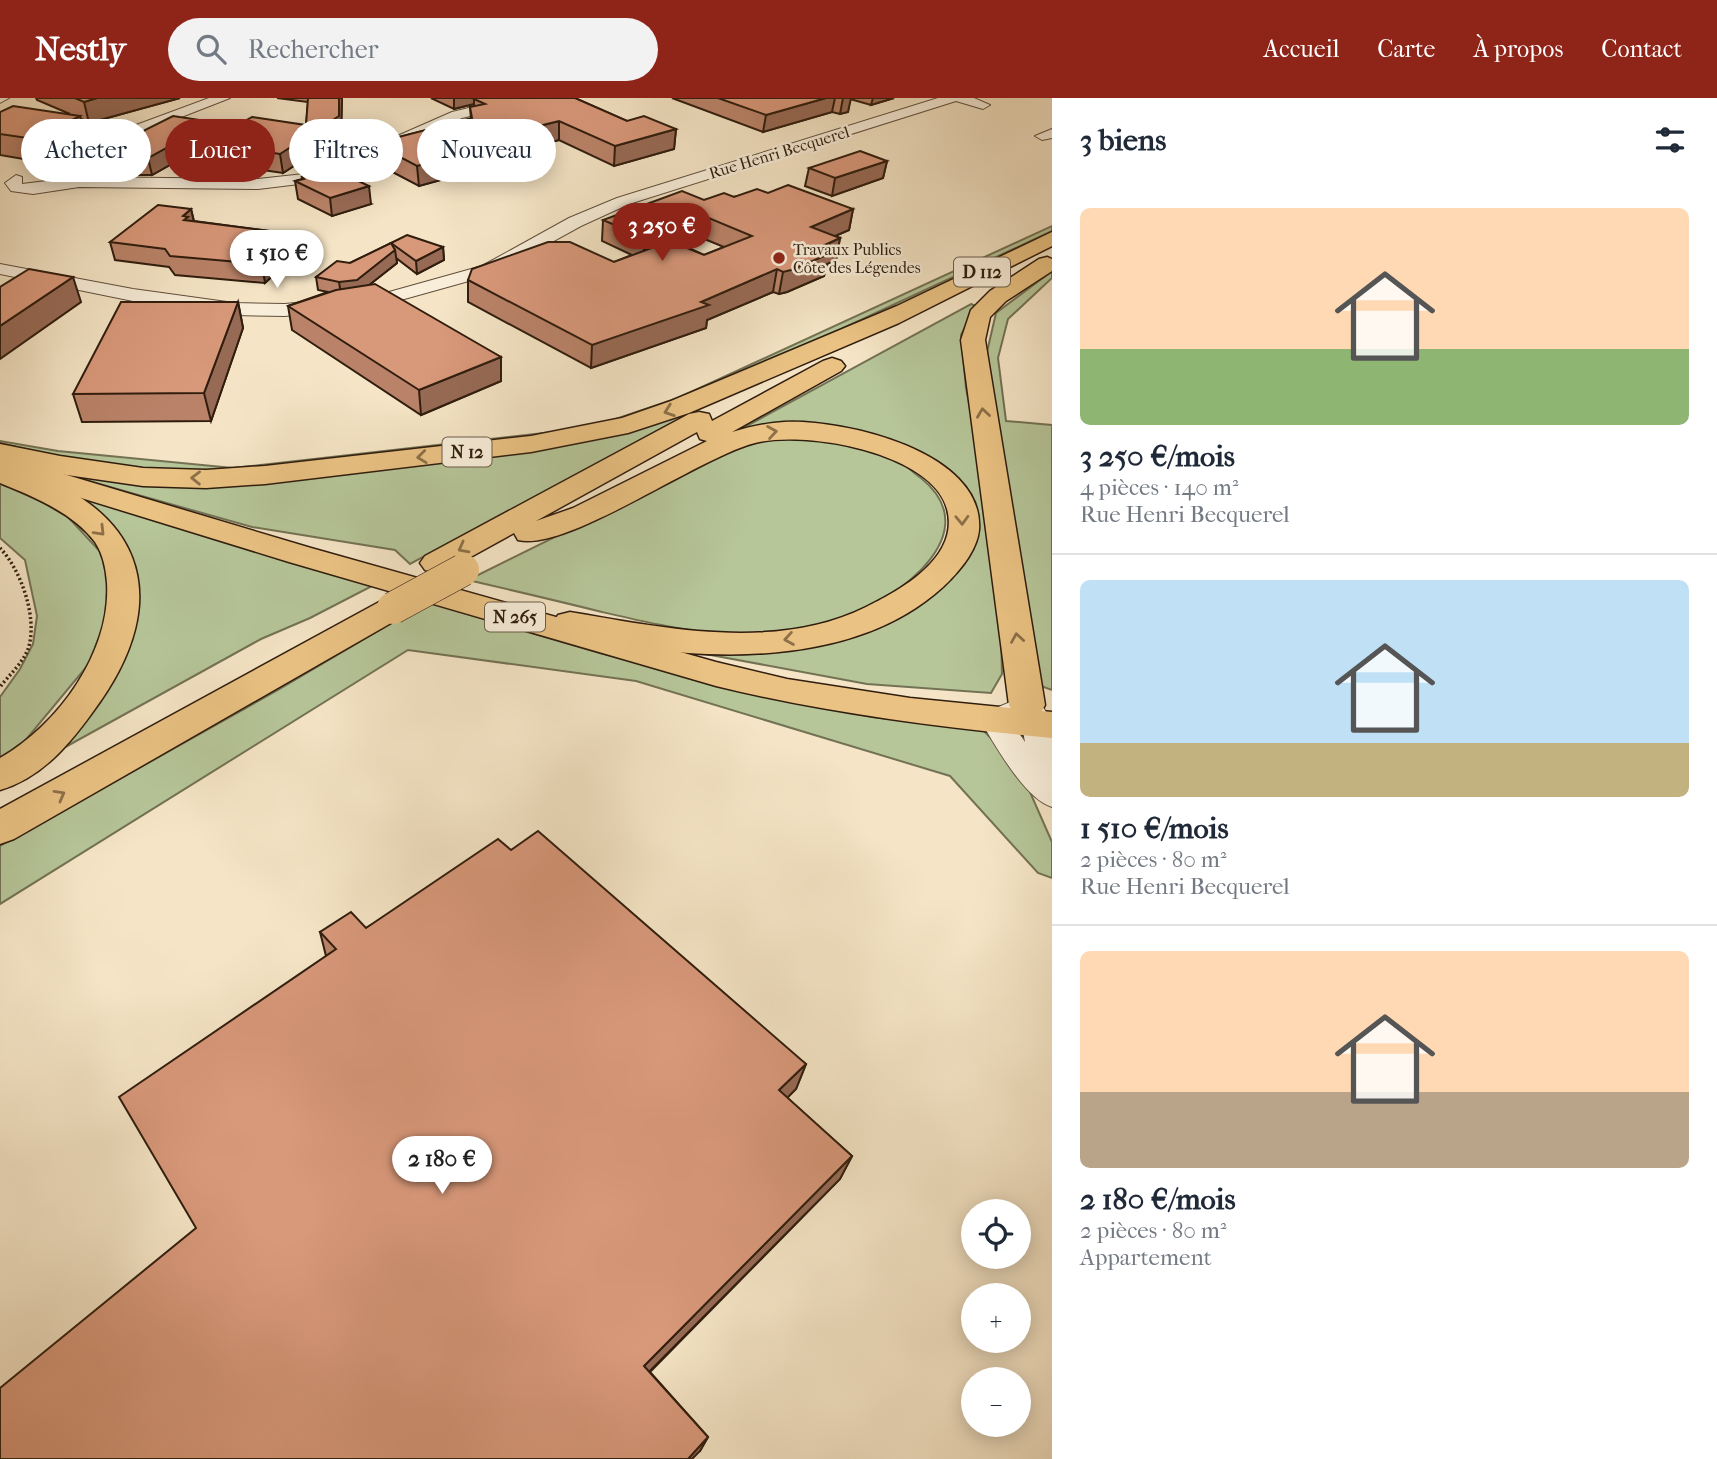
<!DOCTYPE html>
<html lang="fr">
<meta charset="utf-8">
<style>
:root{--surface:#fff;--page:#f2f2f3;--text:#1f2937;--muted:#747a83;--line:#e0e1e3;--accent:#8f2418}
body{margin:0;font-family:"IM FELL French Canon",serif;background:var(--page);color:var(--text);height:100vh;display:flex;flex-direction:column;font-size:26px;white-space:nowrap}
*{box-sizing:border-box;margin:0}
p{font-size:23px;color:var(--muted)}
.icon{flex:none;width:38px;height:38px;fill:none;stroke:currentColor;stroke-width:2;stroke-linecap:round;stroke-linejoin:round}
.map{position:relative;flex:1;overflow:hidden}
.drawer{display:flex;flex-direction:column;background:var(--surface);width:665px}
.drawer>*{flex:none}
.top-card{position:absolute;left:21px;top:21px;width:665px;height:63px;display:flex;gap:14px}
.buttons{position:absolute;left:961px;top:1101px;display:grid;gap:14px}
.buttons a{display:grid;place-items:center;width:70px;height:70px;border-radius:50%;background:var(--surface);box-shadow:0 4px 18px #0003;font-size:35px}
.price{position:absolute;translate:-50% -60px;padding:0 16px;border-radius:24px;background:#fff;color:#222;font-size:23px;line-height:46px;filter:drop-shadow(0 2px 4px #0008)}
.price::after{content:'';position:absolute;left:50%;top:42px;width:21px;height:16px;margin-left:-10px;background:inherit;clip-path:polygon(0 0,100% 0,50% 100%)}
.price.active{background:var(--accent);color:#fff}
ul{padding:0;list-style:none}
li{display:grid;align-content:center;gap:14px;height:371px;padding:0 28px}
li+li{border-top:2px solid var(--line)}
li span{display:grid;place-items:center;height:217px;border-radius:10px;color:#555}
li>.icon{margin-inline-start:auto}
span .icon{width:126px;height:126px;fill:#fffc;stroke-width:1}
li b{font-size:30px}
h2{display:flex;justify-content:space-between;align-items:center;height:84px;padding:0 28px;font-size:30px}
.tag{padding:0 24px;border-radius:32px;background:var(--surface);box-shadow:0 4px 18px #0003;font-size:24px;line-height:63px}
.tag.active{background:var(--accent);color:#fff}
header{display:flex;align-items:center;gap:42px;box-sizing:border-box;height:98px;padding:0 35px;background:var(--accent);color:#fff}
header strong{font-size:33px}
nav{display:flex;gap:38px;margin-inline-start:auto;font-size:24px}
.search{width:490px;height:63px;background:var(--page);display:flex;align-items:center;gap:18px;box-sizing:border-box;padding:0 24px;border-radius:38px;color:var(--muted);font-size:26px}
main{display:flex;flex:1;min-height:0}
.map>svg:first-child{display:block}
.green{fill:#b6c699;stroke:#737254;stroke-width:2}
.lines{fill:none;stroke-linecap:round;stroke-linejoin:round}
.minor-casing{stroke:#614f3c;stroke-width:2}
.major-casing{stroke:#301d0e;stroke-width:3}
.highway-casing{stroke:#301d0e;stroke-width:3}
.path{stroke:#301d0e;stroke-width:3.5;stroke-dasharray:2 2.5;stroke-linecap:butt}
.minor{fill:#f8eeda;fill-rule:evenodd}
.major{fill:#eac283;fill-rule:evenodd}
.highway{fill:#eac283;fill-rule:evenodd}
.highway-bridge-casing{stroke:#301d0e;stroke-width:33;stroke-linecap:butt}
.highway-bridge{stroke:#eac283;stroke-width:32}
.wall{fill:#ba8369;stroke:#301d0e;stroke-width:2;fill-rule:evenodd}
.shaded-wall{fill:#976a55;stroke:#301d0e;stroke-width:2}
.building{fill:#d8987a;stroke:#301d0e;stroke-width:2}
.oneway{stroke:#8d7048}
.poi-dot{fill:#8f2418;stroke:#f8eeda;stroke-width:2.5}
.labels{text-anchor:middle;stroke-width:5;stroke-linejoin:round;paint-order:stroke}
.far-street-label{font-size:16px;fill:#301d0e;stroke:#f8eeda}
.far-poi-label{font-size:16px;fill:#301d0e;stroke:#f8eeda;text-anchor:start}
.shield{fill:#f8eeda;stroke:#6c5c4b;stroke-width:2}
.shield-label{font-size:18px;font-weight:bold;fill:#301d0e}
</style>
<header>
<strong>Nestly</strong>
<div class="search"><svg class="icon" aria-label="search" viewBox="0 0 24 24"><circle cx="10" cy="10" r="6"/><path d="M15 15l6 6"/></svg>Rechercher</div>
<nav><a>Accueil</a><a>Carte</a><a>À propos</a><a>Contact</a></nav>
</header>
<main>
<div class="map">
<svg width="1052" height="1361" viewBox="0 0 1052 1361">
<rect width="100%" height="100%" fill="#f5e5c6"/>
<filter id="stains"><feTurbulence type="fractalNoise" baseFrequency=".00286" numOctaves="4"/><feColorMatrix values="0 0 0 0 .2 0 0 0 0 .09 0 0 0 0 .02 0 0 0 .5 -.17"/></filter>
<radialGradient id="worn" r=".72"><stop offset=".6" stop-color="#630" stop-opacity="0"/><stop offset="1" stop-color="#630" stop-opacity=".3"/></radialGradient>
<!-- green -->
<g class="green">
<path d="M 1052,128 L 1052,133 L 781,259 L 628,323 L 580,335 L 213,377 L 85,365 L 0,345 L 0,343 L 58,353 L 233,370 L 589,330 L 678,300 Z"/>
<path d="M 1052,173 L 1052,180 L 1008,221 L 998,260 L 1006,323 L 1052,327 L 1052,592 L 1038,587 L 987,254 L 996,215 Z"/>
<path d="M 971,206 L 976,208 L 961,237 L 966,290 L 980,360 L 1001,535 L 1002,576 L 991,595 L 867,586 L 700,555 L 701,553 L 852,535 L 971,438 L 910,354 L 741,331 Z"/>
<path d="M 698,311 L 410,466 L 395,452 L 252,429 L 46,371 L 106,379 L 325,375 Z"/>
<path d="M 803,339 C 835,345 870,348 900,364 C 907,368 914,375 921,380 C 996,441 879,514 823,528 C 747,549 671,530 598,513 C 554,502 511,492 468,482 L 733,351 L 763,342 Z"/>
<path d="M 25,379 L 374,487 L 310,520 L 261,541 L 60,652 L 81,617 L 127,458 Z"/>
<path d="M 0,386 L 26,395 L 68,419 L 107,461 L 109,513 L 88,567 L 24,644 L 0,661 L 0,599 L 20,571 L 33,546 L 37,518 L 25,462 L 0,440 Z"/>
<path d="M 427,504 L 600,555 L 751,593 L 872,619 L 982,631 L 1019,669 L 1052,744 L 1052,780 L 1038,775 L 950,678 L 636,583 L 408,552 L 0,806 L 0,748 L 278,592 Z"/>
</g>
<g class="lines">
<defs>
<g id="minor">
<path d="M 0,0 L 9,0 L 0,5 Z"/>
<path d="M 209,0 L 230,0 L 138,36 L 53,78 L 41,78 L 39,75 L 63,60 L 128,30 Z"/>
<path d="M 511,0 L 535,0 L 533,3 L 462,20 L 316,84 L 258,91 L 79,89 L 33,96 L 11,93 L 5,85 L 16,77 L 22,79 L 22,86 L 79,79 L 258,81 L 313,75 L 452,14 Z"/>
<path d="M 938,0 L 974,0 L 990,7 L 983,11 L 956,3 L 629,106 L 581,128 L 494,176 L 390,205 L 336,213 L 285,218 L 234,217 L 133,203 L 0,176 L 0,166 L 133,191 L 234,205 L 285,206 L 336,201 L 389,194 L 482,168 L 569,120 L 617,100 Z"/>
<path d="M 1052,31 L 1052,40 L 1042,42 L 1035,38 Z"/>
<path d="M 1027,597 L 1037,600 L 1052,623 L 1052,709 C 1025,701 995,647 980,622 L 984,615 ZM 1021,622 L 1025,644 L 1013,626 Z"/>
</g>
<path id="major" d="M 0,357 L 311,450 L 716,564 L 787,581 L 910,600 L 1052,614 L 1052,640 C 938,629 827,615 716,588 L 289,464 L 0,375 Z"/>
<g id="highway">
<path d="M 1052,134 L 1052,148 L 899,225 L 689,315 L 628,335 L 531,354 L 265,386 L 206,390 L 143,388 L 60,376 L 0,362 L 0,346 L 60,358 L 143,370 L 206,372 L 265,368 L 531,338 L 622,320 L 671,303 L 897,208 Z"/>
<path d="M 1047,159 L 1052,161 L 1052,173 L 1006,203 L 990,219 L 985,242 L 1045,607 L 1040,616 L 1027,620 L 1014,616 L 1009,607 L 961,242 L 971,212 L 990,193 L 1039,161 Z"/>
<path d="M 832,260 L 841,263 L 845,268 L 841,273 L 732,334 C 749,329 766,325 784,324 C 842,321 985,353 979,432 C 977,453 958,475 943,489 C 847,577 676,564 558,533 L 553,525 L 558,517 L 570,514 C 665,530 775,554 866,509 C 901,492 960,459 947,411 C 932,354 804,332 755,345 C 697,360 567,454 518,442 L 514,435 L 447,472 L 436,475 L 425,472 L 420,465 L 425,458 L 689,316 L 699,314 L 709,316 L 712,323 L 823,263 ZM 697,334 L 700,341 L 707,343 L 573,410 L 536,423 Z"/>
<path d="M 0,366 C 141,402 181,497 92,615 C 68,648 41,680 0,692 L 0,660 C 58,627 111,554 107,485 C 106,471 103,456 95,444 C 72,414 34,399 0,385 Z"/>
<path d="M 393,499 L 405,503 L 410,510 L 405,517 L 14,741 L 0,746 L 0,711 L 381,503 Z"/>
</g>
</defs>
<!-- minor casing -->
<use href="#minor" class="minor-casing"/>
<!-- major casing -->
<use href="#major" class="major-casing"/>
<!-- highway casing -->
<use href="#highway" class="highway-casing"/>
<!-- path -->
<path class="path" d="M 0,450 C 21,472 37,518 29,548 C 25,563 9,577 0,589"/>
<!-- minor -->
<use href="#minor" class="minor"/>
<!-- major -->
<use href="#major" class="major"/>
<!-- highway -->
<use href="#highway" class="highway"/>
<defs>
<path id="highway-bridge" d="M 393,510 L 463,472"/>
</defs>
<!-- highway-bridge casing -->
<use href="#highway-bridge" class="highway-bridge-casing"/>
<!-- highway-bridge -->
<use href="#highway-bridge" class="highway-bridge"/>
</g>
<!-- wall -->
<g class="wall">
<path d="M 36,0 L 180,0 L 89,25 L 81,21 L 86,40 L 41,64 L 0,57 L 0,14 L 70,16 L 37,2 Z"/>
<path d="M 277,0 L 342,0 L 341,37 L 283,75 L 248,70 L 247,63 L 221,59 L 217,39 L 306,27 L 308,4 Z"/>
<path d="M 431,0 L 575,0 L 627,23 L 676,31 L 674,51 L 614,68 L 559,42 L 466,67 L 466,75 L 419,88 L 381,68 L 379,44 L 471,21 L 470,9 L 474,9 L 474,6 L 454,11 Z"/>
<path d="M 672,0 L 894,0 L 871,7 L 850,1 L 848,14 L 840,16 L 832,14 L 763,34 Z"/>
<path d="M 216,41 L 152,77 L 128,77 L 124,59 Z"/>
<path d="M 887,63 L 883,80 L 832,98 L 805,88 L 809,70 Z"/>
<path d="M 302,79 L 371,106 L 332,118 L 298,101 L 295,83 L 302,81 Z"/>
<path d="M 768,95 L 853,111 L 849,132 L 835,138 L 840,140 L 836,162 L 827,166 L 824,178 L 787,194 L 779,196 L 773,194 L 707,222 L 706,230 L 591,270 L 468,204 L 468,182 L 614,164 L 632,157 L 602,143 L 603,122 L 704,102 ZM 702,140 L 724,149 L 704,157 L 682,147 Z"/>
<path d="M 191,111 L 194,123 L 300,137 L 302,155 L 285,161 L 286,165 L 265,185 L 175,177 L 169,169 L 115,162 L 110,144 Z"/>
<path d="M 391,145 L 443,149 L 444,162 L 417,176 L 396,160 L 397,165 L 369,187 L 501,259 L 501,283 L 421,317 L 292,232 L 288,208 L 328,194 L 318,192 L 316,179 L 350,165 Z"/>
<path d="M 238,204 L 243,230 L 211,323 L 82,324 L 73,296 Z"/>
<path d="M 511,752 L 806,966 L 796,991 L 787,1000 L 852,1058 L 840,1081 L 650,1274 L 708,1339 L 700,1353 L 196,1130 L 326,858 L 320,834 L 366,830 Z"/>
</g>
<!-- shaded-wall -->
<g class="shaded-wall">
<path d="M 97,0 L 180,0 L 89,25 L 84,4 Z"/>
<path d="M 339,0 L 342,0 L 341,37 L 283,75 L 280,56 Z"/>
<path d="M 454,0 L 500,0 L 474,1 L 474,6 L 454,11 Z"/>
<path d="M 826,0 L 835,0 L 832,14 L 763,34 L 766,17 Z"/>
<path d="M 843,0 L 851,0 L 848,14 L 840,16 Z"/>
<path d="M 873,0 L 894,0 L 871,7 Z"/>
<path d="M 80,18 L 86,40 L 41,64 L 34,41 Z"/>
<path d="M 559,23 L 559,42 L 466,67 L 466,75 L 419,88 L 417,68 L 454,49 Z"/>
<path d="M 213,24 L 216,41 L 152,77 L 148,60 Z"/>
<path d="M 676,31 L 674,51 L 614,68 L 615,48 Z"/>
<path d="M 887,63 L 883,80 L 832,98 L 835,80 Z"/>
<path d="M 369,88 L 371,106 L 332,118 L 330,100 Z"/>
<path d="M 191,111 L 195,129 L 191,133 L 183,118 Z"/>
<path d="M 853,111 L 849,132 L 807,150 L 811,129 Z"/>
<path d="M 704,118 L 702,140 L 643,162 L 645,140 Z"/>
<path d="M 300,137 L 302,155 L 285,161 L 286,165 L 265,185 L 262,166 L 276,145 Z"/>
<path d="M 840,140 L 836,162 L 827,166 L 824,178 L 787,194 L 779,196 L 783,174 L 816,151 Z"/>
<path d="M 443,149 L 444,162 L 417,176 L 416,163 Z"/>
<path d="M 395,152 L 397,165 L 359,195 L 341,197 L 339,184 Z"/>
<path d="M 777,171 L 773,194 L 707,222 L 706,230 L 591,270 L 592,247 L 701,204 Z"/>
<path d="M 73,179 L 81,204 L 0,261 L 0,228 Z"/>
<path d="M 238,204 L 243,230 L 211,323 L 204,295 Z"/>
<path d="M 501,259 L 501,283 L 421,317 L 419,292 Z"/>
<path d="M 806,966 L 796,991 L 770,1017 L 779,992 Z"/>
<path d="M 852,1058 L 840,1081 L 639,1284 L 644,1268 Z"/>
<path d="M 708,1339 L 700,1353 L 692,1361 L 688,1361 Z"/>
</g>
<!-- building -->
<g class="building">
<path d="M 75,0 L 97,0 L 84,4 Z"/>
<path d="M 308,0 L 339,0 L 339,18 L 280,56 L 245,51 L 254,45 L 217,39 L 252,19 L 306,27 Z"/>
<path d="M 478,0 L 575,0 L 627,23 L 644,18 L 676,31 L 615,48 L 559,23 L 454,49 L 465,55 L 417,68 L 379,48 L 384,47 L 379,44 L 472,20 L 470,9 L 485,6 L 474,1 Z"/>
<path d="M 718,0 L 826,0 L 766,17 Z"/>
<path d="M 13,8 L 80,18 L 34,41 L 0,36 L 0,14 Z"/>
<path d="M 173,18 L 213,24 L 148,60 L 124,59 L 145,32 Z"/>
<path d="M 860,53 L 887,63 L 835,80 L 809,70 Z"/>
<path d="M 331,70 L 369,88 L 330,100 L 295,83 L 304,81 L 302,79 Z"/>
<path d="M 788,87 L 853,111 L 811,129 L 840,140 L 816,151 L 829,156 L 791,172 L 783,174 L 777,171 L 701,204 L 709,207 L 592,247 L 468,182 L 472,171 L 548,144 L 570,144 L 614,164 L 670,143 L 704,157 L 752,138 L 704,118 L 645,140 L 603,122 L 682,93 L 704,102 L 724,95 L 734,99 L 757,91 L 768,95 Z"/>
<path d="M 158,107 L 191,111 L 183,118 L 188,119 L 184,122 L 300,137 L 276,145 L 283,146 L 262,166 L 170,158 L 165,151 L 110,144 Z"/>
<path d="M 407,137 L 443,149 L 416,163 L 391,145 Z"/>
<path d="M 391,145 L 395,152 L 357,182 L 339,184 L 316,179 L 337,163 L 350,165 Z"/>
<path d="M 29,171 L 73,179 L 0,228 L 0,189 Z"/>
<path d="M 375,186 L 501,259 L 419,292 L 288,208 L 336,192 Z"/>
<path d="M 121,204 L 238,204 L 204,295 L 73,296 Z"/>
<path d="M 538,733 L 806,966 L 779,992 L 852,1058 L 644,1268 L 708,1339 L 688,1361 L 0,1361 L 0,1290 L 196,1130 L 119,999 L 336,851 L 320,834 L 351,814 L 366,830 L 498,741 L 511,752 Z"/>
</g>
<!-- one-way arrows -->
<defs><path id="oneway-chevron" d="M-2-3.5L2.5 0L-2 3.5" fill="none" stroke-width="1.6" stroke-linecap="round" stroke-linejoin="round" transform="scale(1.75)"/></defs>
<g class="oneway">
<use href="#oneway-chevron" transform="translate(669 313) rotate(161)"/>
<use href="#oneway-chevron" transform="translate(983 315) rotate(-98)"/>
<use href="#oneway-chevron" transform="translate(772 334) rotate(-9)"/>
<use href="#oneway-chevron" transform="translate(422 359) rotate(173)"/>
<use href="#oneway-chevron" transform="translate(196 380) rotate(-179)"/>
<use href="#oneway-chevron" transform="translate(962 422) rotate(88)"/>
<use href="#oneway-chevron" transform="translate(100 433) rotate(46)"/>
<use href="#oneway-chevron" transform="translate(463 450) rotate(152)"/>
<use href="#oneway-chevron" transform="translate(1017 540) rotate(-99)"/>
<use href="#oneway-chevron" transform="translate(789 541) rotate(170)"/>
<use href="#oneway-chevron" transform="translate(60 697) rotate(-29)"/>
</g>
<!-- markers -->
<circle class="poi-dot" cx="779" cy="160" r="7"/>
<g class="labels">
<!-- far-street labels -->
<g class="far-street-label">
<text transform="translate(779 54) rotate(-17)" y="6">Rue Henri Becquerel</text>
</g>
<!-- far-poi labels -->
<g class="far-poi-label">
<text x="793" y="157">Travaux Publics<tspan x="793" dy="18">Côte des Légendes</tspan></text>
</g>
<!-- shield labels -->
<g class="shield">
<rect x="954" y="159.5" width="56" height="29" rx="5"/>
<rect x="442.5" y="339.5" width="49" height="29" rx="5"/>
<rect x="485" y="504.5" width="60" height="29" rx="5"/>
</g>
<g class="shield-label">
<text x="982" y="180">D 112</text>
<text x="467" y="360">N 12</text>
<text x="515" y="525">N 265</text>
</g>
</g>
<rect width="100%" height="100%" filter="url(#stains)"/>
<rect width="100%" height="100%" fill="url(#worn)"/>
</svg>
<div class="buttons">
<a><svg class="icon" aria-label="locate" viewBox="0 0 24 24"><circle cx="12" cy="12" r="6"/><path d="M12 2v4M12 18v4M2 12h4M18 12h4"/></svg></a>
<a>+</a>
<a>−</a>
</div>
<b class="price active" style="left:662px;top:165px">3 250 €</b>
<b class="price" style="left:277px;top:192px">1 510 €</b>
<b class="price" style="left:442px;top:1098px">2 180 €</b>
<div class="top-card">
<a class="tag">Acheter</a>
<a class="tag active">Louer</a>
<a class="tag">Filtres</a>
<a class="tag">Nouveau</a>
</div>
</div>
<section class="drawer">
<h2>3 biens<svg class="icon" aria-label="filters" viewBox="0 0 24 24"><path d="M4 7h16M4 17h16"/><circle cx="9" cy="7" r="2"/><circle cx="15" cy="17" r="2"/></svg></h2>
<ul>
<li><span style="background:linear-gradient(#ffd9b3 65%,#8fb573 0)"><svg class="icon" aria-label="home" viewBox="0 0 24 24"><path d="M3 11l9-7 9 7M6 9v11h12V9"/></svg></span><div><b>3 250 €/mois</b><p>4 pièces · 140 m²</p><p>Rue Henri Becquerel</p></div></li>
<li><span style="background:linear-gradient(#bfe0f5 75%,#c2b280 0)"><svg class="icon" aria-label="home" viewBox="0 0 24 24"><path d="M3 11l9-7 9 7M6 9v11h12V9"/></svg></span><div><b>1 510 €/mois</b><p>2 pièces · 80 m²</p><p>Rue Henri Becquerel</p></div></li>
<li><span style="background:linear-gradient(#ffd9b3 65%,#b9a48a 0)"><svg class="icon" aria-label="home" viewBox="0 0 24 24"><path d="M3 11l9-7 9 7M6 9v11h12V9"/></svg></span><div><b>2 180 €/mois</b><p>2 pièces · 80 m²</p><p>Appartement</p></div></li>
</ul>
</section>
</main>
